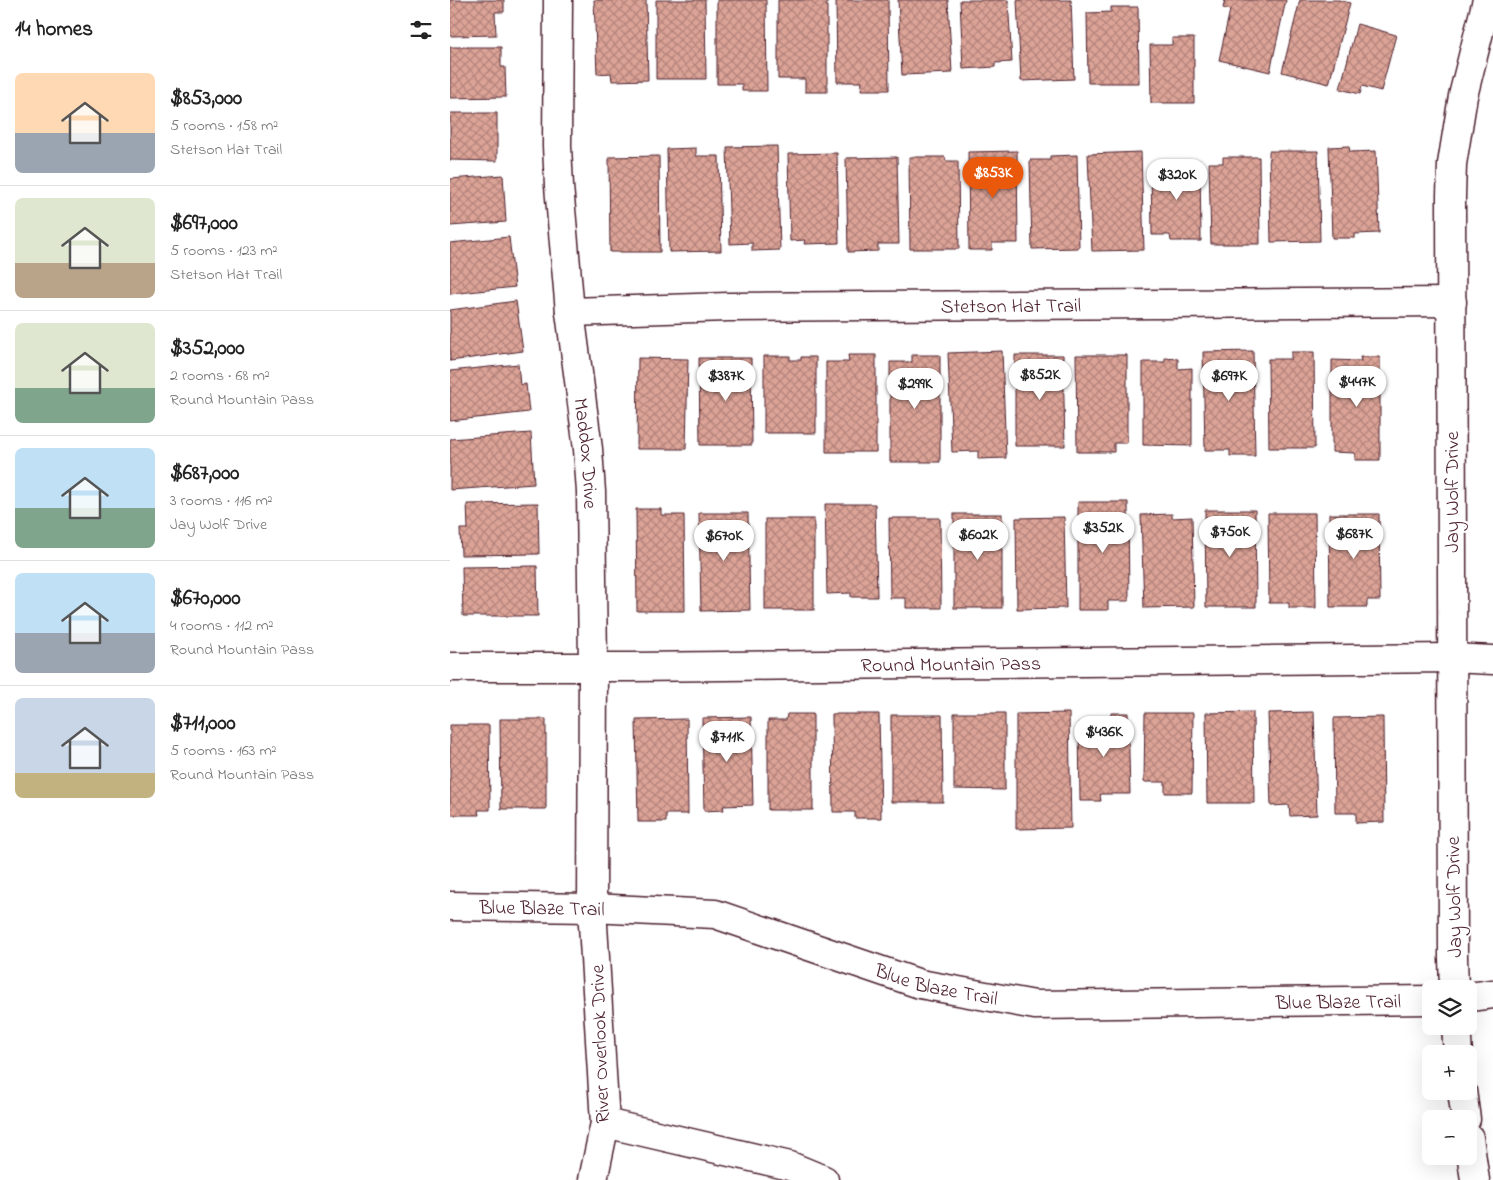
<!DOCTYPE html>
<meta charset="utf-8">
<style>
:root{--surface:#fff;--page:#f2f2f2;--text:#222;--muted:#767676;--line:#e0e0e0;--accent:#ea580c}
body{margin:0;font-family:"Indie Flower",sans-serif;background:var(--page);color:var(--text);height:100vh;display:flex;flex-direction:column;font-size:19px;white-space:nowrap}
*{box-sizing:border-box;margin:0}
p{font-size:16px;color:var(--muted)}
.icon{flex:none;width:28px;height:28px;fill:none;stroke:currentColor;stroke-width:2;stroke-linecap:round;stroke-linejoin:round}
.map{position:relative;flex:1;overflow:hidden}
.panel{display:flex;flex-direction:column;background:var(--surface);width:450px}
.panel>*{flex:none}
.buttons{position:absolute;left:972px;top:980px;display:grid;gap:10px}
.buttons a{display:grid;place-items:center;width:55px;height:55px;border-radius:8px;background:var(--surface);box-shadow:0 5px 20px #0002;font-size:25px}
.price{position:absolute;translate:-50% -42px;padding:0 11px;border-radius:18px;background:#fff;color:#222;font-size:16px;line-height:32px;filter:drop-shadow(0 1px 2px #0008)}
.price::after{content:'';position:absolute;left:50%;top:30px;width:15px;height:11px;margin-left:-8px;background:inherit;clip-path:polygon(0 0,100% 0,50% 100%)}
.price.selected{background:var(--accent);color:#fff}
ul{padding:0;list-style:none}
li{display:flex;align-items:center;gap:15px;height:125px;padding:0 15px}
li+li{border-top:1px solid var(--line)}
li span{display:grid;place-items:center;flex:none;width:140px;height:100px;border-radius:8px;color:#555}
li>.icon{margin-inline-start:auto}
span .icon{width:60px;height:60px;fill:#fffc;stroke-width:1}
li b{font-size:21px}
h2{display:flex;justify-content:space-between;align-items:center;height:60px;padding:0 15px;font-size:21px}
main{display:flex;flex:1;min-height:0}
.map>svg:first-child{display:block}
.building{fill:url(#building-cross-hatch);stroke:#4a1f2b}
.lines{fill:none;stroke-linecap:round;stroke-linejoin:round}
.minor-casing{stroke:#4a1f2b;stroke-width:31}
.minor{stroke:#fff;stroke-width:28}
.labels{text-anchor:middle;stroke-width:4;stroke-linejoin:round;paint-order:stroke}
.street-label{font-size:20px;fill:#4a1f2b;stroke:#fff}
</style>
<main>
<section class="panel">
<h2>14 homes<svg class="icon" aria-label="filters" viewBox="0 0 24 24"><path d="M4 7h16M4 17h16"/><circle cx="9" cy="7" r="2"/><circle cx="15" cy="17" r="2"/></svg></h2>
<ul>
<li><span style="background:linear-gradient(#ffd9b3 60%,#9aa5b1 0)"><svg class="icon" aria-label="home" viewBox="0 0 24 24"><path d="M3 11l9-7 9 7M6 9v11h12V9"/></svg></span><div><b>$853,000</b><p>5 rooms · 158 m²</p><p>Stetson Hat Trail</p></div></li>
<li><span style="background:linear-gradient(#dfe7d0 65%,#b9a48a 0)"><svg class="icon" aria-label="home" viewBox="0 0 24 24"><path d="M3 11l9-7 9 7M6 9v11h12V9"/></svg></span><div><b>$697,000</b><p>5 rooms · 123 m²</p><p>Stetson Hat Trail</p></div></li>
<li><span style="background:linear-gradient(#dfe7d0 65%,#7fa58c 0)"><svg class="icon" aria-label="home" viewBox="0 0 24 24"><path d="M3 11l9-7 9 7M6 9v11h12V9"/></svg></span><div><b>$352,000</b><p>2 rooms · 68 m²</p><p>Round Mountain Pass</p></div></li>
<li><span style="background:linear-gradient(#bfe0f5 60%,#7fa58c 0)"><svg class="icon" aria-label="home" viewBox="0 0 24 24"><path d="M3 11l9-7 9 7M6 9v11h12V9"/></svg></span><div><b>$687,000</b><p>3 rooms · 116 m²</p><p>Jay Wolf Drive</p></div></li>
<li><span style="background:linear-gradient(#bfe0f5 60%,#9aa5b1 0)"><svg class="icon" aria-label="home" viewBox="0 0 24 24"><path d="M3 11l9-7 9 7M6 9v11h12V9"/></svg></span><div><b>$670,000</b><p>4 rooms · 112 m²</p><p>Round Mountain Pass</p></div></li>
<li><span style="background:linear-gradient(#c9d6e8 75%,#c2b280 0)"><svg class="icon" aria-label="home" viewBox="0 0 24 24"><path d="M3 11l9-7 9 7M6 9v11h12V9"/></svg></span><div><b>$711,000</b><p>5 rooms · 163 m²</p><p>Round Mountain Pass</p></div></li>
</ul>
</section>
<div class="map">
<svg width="1043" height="1180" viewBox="0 0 1043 1180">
<defs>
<pattern id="building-cross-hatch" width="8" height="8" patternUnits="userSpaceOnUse" patternTransform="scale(1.25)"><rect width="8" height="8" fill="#dca397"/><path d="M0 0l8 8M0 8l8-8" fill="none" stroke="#b4847b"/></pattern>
</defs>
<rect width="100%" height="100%" fill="#fff"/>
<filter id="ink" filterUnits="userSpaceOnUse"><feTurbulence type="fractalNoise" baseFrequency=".02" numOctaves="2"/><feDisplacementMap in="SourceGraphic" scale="10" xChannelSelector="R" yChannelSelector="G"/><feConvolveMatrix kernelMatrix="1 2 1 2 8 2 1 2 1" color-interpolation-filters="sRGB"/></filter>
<g filter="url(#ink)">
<!-- building -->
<g class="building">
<path d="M 0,0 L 54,0 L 54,12 L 45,12 L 46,35 L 0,36 Z"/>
<path d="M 144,0 L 196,0 L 198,80 L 162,81 L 161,73 L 147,74 Z"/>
<path d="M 206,0 L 255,0 L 256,79 L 206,79 Z"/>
<path d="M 267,0 L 316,0 L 317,91 L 292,91 L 292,84 L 267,84 Z"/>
<path d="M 328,0 L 377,0 L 377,92 L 355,92 L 355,79 L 328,79 Z"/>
<path d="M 386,0 L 438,0 L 439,90 L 411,90 L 412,82 L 387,82 Z"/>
<path d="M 448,0 L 498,0 L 502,73 L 452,75 Z"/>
<path d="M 510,0 L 558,0 L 562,62 L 545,63 L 545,67 L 513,69 Z"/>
<path d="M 567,0 L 621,0 L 624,79 L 571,81 Z"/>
<path d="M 775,0 L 836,0 L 820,72 L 769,60 L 780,10 L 773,8 Z"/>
<path d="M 850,0 L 889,0 L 900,3 L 879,84 L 832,72 Z"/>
<path d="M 661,7 L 688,7 L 689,83 L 638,83 L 637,13 L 661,12 Z"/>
<path d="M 907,24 L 946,35 L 931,91 L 912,86 L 910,94 L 890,89 Z"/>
<path d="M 722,38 L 744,38 L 744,103 L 701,103 L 700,45 L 722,45 Z"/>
<path d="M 0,47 L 51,47 L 51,67 L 55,67 L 56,97 L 0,98 Z"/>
<path d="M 0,113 L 47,113 L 47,161 L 0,160 Z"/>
<path d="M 327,146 L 330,250 L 302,251 L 302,243 L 280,244 L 277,147 Z"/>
<path d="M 899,146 L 900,152 L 926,151 L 929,233 L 905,234 L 905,238 L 882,238 L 879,147 Z"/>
<path d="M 246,148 L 246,156 L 269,156 L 271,251 L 219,252 L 217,149 Z"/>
<path d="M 567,151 L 568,243 L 542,243 L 542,250 L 519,250 L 518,152 Z"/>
<path d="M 819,151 L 868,151 L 870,241 L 821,242 Z"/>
<path d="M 691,152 L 694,250 L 642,251 L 638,154 Z"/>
<path d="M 387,153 L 389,243 L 354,244 L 355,240 L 340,241 L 338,154 Z"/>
<path d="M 627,155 L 629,248 L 582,249 L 580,160 L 600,160 L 600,156 Z"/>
<path d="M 209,156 L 210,252 L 160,252 L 159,157 Z"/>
<path d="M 447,157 L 449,244 L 428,244 L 428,251 L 398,252 L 396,158 Z"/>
<path d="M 459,157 L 495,157 L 496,161 L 508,161 L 509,249 L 460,249 Z"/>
<path d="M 773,157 L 809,157 L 810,244 L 761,244 L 759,163 L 773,163 Z"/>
<path d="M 728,161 L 750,161 L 751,241 L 721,241 L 720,235 L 702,235 L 701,167 L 728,167 Z"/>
<path d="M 53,175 L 56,222 L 0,226 L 0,179 Z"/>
<path d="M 59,237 L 65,287 L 0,294 L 0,243 Z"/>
<path d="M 66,301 L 73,351 L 0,361 L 0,310 Z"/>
<path d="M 552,351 L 556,458 L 528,459 L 528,451 L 502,452 L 498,353 Z"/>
<path d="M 803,351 L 805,456 L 780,456 L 780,450 L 755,450 L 753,352 Z"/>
<path d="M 841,352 L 864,352 L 865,448 L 819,448 L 818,359 L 841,359 Z"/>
<path d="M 398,355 L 426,355 L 426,452 L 376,452 L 376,362 L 399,362 Z"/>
<path d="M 462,355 L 490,355 L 490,462 L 440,462 L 440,362 L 462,362 Z"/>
<path d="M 565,355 L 613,355 L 615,446 L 565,446 Z"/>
<path d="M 626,355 L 677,355 L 677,443 L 664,443 L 664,452 L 627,452 Z"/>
<path d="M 314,356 L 340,356 L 340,360 L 351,360 L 351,357 L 366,357 L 366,433 L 314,433 Z"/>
<path d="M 910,357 L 930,357 L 930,460 L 905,460 L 905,453 L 882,452 L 882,360 L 911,361 Z"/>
<path d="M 188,358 L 238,359 L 236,449 L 187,449 Z"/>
<path d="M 249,358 L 301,358 L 302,445 L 250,445 Z"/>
<path d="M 715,358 L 728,359 L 728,369 L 742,368 L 742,446 L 693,445 L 693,362 L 715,362 Z"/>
<path d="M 68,364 L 70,385 L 76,384 L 79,412 L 0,421 L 0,371 Z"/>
<path d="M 81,433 L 84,484 L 0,490 L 0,439 Z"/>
<path d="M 628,502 L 678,502 L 679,601 L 658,601 L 658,610 L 628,610 Z"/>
<path d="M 88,503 L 89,554 L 11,555 L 10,529 L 18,529 L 17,504 Z"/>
<path d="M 375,504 L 425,504 L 427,597 L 401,597 L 401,593 L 377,594 Z"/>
<path d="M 186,509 L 211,509 L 211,515 L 234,515 L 235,611 L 187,611 Z"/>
<path d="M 755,510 L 805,510 L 806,607 L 756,607 Z"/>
<path d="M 249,513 L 298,513 L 300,610 L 251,611 Z"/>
<path d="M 818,513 L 865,513 L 866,608 L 839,608 L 839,603 L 819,603 Z"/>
<rect x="504" y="514" width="48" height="94"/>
<path d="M 722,514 L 722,518 L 742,517 L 744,607 L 694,608 L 691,515 Z"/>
<path d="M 879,514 L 929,514 L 930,600 L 917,600 L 917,607 L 880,607 Z"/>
<path d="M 614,517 L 616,608 L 567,609 L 566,518 Z"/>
<path d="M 439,518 L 490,518 L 491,608 L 456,608 L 456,598 L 440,598 Z"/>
<rect x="315" y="519" width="49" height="91"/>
<path d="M 87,566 L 88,616 L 13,616 L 12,567 Z"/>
<path d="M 803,712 L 804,803 L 757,803 L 756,713 Z"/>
<path d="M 864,712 L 867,815 L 840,816 L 839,805 L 821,806 L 818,713 Z"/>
<path d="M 504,713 L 555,713 L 555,790 L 504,789 Z"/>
<path d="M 619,713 L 621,828 L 566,829 L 566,714 Z"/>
<path d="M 661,713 L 678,713 L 680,794 L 650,794 L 651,801 L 630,801 L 629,723 L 661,723 Z"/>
<path d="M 695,713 L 743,713 L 742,793 L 715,793 L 715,782 L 694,782 Z"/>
<path d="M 337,714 L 363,714 L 363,810 L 318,810 L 318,720 L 336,720 Z"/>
<path d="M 382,714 L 429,714 L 431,818 L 405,818 L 405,812 L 383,812 Z"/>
<path d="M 441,715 L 492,715 L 493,802 L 441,802 Z"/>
<path d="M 301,717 L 303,805 L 273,806 L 274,810 L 254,811 L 252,718 Z"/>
<path d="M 933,717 L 934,822 L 906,823 L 906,813 L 885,813 L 884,718 Z"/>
<path d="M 50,719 L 96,719 L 96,809 L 51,809 Z"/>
<path d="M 237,719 L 238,814 L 216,814 L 216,822 L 188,822 L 186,720 Z"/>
<path d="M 0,725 L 39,725 L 40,810 L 28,810 L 29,815 L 0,815 Z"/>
</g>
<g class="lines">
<defs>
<g id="minor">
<path id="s1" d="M 108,0 L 107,146 L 109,186 L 120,312 L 138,449 L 141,492 L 143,667 L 142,908 L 155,1123 L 143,1180"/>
<path id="s2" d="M 120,312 L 278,307 L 1002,302"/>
<path id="s3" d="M 0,667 L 182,667 L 1001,658 L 1043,660"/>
<path id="s4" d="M 0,906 L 142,908 L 265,914 L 470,984 L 585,1005 L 981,1000"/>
<path d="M 1004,989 L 1003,958 L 1001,196 L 1002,164 L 1013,96 L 1037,0"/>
<path d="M 1019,997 L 1043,994"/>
<path d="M 1006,1026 L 1008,1054"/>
<path d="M 1012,1091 L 1016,1119"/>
<path d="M 155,1123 L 340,1166 L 374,1180"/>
<path d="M 1019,1138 L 1025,1180"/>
</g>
</defs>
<!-- minor casing -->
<use href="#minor" class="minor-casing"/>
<!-- minor -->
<use href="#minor" class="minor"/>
</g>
</g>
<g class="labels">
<!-- street labels -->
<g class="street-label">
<text dy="7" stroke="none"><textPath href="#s2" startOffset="441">Stetson Hat Trail</textPath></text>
<text dy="7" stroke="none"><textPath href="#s1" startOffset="455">Maddox Drive</textPath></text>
<text transform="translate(1001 492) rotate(-90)" y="7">Jay Wolf Drive</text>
<text dy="7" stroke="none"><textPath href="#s3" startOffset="501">Round Mountain Pass</textPath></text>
<text transform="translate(1003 897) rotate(-91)" y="7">Jay Wolf Drive</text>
<text dy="7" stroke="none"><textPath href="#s4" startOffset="92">Blue Blaze Trail</textPath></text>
<text dy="7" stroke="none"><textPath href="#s4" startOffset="498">Blue Blaze Trail</textPath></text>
<text dy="7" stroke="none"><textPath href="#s4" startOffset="902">Blue Blaze Trail</textPath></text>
<text transform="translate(149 1044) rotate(-92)" y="7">River Overlook Drive</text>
</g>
</g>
</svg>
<div class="buttons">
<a><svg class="icon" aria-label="layers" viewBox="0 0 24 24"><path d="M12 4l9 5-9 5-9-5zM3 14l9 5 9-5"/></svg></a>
<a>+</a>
<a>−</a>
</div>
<b class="price selected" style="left:543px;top:199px">$853K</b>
<b class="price" style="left:727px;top:201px">$320K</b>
<b class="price" style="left:590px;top:401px">$852K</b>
<b class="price" style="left:276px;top:402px">$387K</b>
<b class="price" style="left:779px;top:402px">$697K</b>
<b class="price" style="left:907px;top:408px">$447K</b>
<b class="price" style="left:465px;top:410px">$299K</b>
<b class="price" style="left:653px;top:554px">$352K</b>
<b class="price" style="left:780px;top:558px">$750K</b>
<b class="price" style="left:904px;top:560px">$687K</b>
<b class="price" style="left:528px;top:561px">$602K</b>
<b class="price" style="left:274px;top:562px">$670K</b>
<b class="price" style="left:654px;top:758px">$436K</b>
<b class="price" style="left:277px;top:763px">$711K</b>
</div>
</main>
